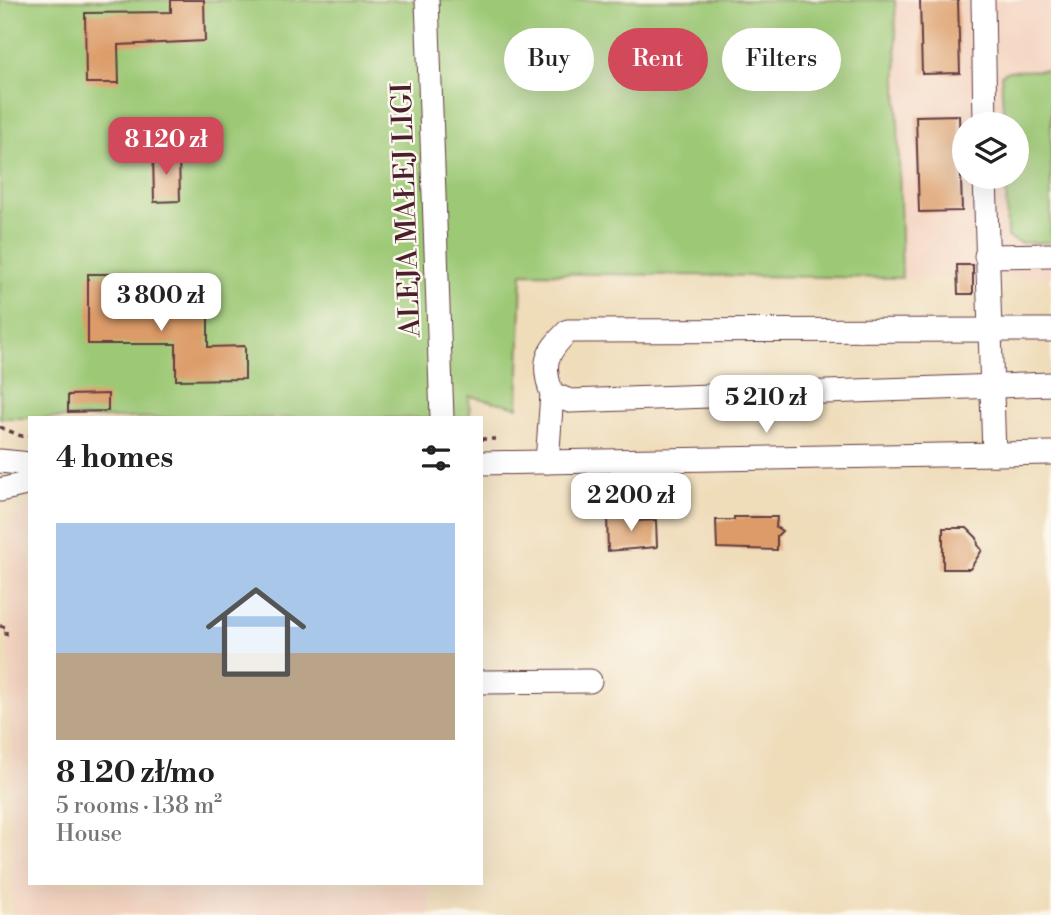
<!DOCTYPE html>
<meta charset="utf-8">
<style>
:root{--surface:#fff;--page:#f2f2f2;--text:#222;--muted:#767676;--line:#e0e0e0;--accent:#d1495b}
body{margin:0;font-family:"Libre Bodoni",serif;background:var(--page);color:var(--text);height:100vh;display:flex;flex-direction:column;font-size:26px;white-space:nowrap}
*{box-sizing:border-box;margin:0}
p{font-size:23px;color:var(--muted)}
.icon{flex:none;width:38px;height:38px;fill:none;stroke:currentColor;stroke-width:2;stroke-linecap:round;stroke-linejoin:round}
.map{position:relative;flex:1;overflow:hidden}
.drawer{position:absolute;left:28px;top:416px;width:455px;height:469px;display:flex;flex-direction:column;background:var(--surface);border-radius:0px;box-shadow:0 7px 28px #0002}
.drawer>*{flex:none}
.top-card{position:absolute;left:504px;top:28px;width:441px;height:63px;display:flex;gap:14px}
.tools{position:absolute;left:952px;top:112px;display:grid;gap:14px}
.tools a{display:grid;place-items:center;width:77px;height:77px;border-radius:50%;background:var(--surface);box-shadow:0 7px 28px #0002;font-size:35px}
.price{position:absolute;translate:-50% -60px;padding:0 16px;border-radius:14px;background:#fff;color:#222;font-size:23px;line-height:46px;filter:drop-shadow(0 2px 4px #0008)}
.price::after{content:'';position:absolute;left:50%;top:42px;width:21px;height:16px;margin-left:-10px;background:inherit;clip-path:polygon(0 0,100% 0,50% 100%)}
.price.selected{background:var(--accent);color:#fff}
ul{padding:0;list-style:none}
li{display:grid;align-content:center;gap:14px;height:371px;padding:0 28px}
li+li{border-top:2px solid var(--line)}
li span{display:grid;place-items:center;height:217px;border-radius:0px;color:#555}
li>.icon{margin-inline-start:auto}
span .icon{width:126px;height:126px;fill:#fffc;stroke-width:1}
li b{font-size:30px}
h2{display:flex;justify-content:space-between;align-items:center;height:84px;padding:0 28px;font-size:30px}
.pill{padding:0 24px;border-radius:32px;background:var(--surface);box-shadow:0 7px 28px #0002;font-size:24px;line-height:63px}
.pill.selected{background:var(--accent);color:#fff}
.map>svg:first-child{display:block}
.built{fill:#f4d3c0;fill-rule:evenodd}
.green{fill:#9dc976;stroke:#747450;stroke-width:2}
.building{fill:#dc9b67}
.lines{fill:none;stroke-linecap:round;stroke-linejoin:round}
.minor-casing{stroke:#633b40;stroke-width:25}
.path{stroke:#633b40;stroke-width:3.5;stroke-dasharray:5 5;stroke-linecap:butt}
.minor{stroke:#fff;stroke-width:23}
.labels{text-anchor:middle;stroke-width:5;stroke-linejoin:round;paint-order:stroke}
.street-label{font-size:28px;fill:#4a1f2b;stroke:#fbf7ec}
</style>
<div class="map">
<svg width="1051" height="915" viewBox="0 0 1051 915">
<rect width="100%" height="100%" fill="#fbf7ec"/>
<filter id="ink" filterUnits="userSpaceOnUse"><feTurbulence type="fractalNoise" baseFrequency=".0143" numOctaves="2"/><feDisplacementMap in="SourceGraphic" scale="14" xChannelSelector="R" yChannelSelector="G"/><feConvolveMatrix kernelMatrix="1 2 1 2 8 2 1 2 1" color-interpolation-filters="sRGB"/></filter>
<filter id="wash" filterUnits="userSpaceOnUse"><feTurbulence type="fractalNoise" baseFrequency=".00686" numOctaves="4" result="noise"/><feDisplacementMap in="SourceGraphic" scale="28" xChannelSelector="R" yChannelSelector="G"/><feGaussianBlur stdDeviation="1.57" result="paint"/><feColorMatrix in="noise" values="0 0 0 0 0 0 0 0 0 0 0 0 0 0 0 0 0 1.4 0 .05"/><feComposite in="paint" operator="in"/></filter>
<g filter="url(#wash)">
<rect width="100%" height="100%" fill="#efdcb9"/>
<!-- built -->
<g class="built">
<path d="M 895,0 L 1051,0 L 1051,278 L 902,278 ZM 964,124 L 1017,124 L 1017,177 L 964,177 Z"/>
<path d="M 30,502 L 30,884 L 430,884 L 431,915 L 13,915 L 7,528 Z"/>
</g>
<!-- green -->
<g class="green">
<path d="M 0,0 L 895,0 L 902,278 L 522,273 L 518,407 L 469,396 L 470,418 L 0,418 Z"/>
<path d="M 1051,70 L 1051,242 L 1021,243 L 1007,237 L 1006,177 L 1017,177 L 1017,124 L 1004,124 L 1001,75 L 1008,71 Z"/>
</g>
<g id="blocks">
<!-- building -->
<g class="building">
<path d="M 171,0 L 204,0 L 205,41 L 118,45 L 119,83 L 86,83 L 85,13 L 171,12 Z"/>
<path d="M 920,0 L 958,0 L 960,73 L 922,74 Z"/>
<path d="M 959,115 L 962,211 L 919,212 L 916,116 Z"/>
<path d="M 153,153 L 179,153 L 180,201 L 154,202 Z"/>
<path d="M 957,265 L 973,265 L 973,294 L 958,294 Z"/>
<path d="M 88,274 L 120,274 L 120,311 L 208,310 L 208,347 L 245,346 L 245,379 L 176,380 L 176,344 L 88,344 Z"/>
<path d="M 108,394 L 108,411 L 68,412 L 68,395 Z"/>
<path d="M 607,516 L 633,516 L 635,521 L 656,520 L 657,547 L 608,551 Z"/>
<path d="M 734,517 L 777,517 L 776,527 L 782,531 L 777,536 L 777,550 L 717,548 L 716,520 L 734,520 Z"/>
<path d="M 943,528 L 967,528 L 977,538 L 978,545 L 982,550 L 970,569 L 943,569 Z"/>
</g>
</g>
</g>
<g filter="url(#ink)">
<use href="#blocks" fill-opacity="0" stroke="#633b40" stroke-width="2"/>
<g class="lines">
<defs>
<g id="minor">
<path d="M 427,0 L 442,418"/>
<path d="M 983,0 L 985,124"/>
<path d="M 985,177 L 994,454"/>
<path d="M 986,256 L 1051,255"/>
<path d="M 1051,330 L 568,331 C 546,353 541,363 552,394 L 570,401 L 1051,384"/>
<path d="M 0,461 L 30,464"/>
<path d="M 547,462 L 552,394"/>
<path d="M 481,463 L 1051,453"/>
<path d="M 0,490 L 30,483"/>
<path d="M 481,682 L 590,681"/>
</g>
</defs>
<!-- minor casing -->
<use href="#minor" class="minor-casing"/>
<!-- path -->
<g class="path">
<path d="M 0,427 L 21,436 L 30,436"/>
<path d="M 481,439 L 496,439"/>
<path d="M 0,626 L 6,627 L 6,639"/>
</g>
<!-- minor -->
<use href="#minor" class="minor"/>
</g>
</g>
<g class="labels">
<!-- street labels -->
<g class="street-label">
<text transform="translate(405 210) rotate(-92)" y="10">ALEJA MAŁEJ LIGI</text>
</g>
</g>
</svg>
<div class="tools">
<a><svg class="icon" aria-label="layers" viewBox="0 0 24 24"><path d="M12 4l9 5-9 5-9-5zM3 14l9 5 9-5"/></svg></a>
</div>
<b class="price selected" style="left:166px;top:177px">8 120 zł</b>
<b class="price" style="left:161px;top:333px">3 800 zł</b>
<b class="price" style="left:766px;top:435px">5 210 zł</b>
<b class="price" style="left:631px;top:533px">2 200 zł</b>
<div class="top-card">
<a class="pill">Buy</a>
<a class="pill selected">Rent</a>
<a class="pill">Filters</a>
</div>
<section class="drawer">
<h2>4 homes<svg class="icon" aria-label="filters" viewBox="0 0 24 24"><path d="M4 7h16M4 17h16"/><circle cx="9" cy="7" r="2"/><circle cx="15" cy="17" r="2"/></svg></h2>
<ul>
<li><span style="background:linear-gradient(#a9c7e8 60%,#b9a48a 0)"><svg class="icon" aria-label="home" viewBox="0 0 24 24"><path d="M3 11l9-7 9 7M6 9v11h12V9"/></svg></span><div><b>8 120 zł/mo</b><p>5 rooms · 138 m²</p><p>House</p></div></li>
</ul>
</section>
</div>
